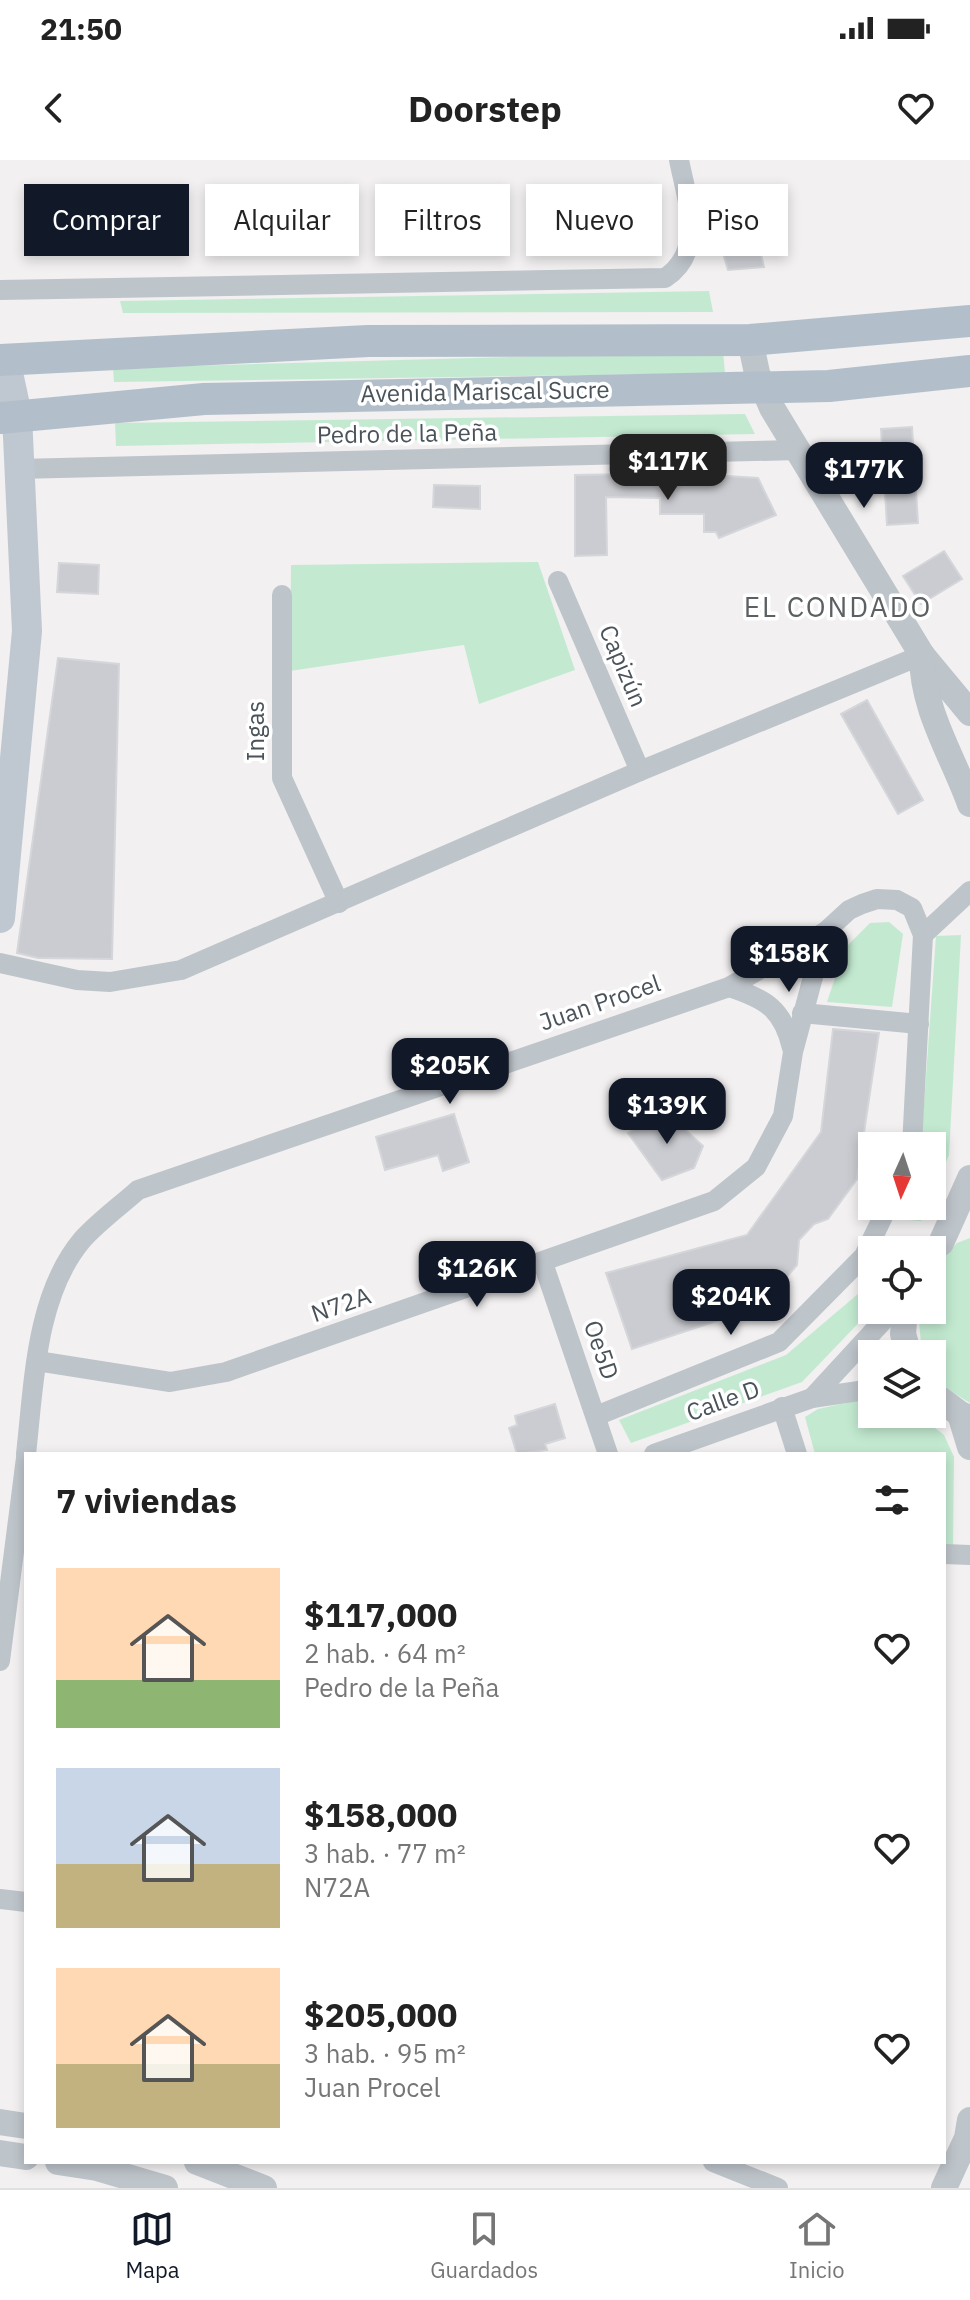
<!DOCTYPE html>
<html lang="es">
<meta charset="utf-8">
<style>
:root{--surface:#fff;--page:#f6f6f6;--text:#222;--muted:#767676;--line:#e0e0e0;--accent:#111827}
body{margin:0;font-family:"IBM Plex Sans",sans-serif;background:var(--page);color:var(--text);height:100vh;display:flex;flex-direction:column;font-size:30px;white-space:nowrap}
*{box-sizing:border-box;margin:0}
p{font-size:26px;color:var(--muted)}
.icon{flex:none;width:44px;height:44px;fill:none;stroke:currentColor;stroke-width:2;stroke-linecap:round;stroke-linejoin:round}
.map{position:relative;flex:1;overflow:hidden}
.panel{position:absolute;left:24px;top:1292px;width:922px;height:712px;display:flex;flex-direction:column;background:var(--surface);border-radius:0px;box-shadow:0 4px 12px #0003}
.panel>*{flex:none}
.hud{position:absolute;left:24px;top:24px;width:922px;height:72px;display:flex;gap:16px}
.needle{width:52px;rotate:183deg}
.tools{position:absolute;left:858px;top:972px;display:grid;gap:16px}
.tools a{display:grid;place-items:center;width:88px;height:88px;border-radius:0px;background:var(--surface);box-shadow:0 4px 12px #0003;font-size:40px}
.price{position:absolute;translate:-50% -68px;padding:0 18px;border-radius:16px;background:var(--accent);color:#fff;font-size:26px;line-height:52px;filter:drop-shadow(0 2px 4px #0008)}
.price::after{content:'';position:absolute;left:50%;top:48px;width:24px;height:18px;margin-left:-12px;background:inherit;clip-path:polygon(0 0,100% 0,50% 100%)}
.price.active{background:#222;color:#fff}
ul{padding:0;list-style:none}
li{display:flex;align-items:center;gap:24px;height:200px;padding:0 32px}
li span{display:grid;place-items:center;flex:none;width:224px;height:160px;border-radius:0px;color:#555}
li>.icon{margin-inline-start:auto}
span .icon{width:96px;height:96px;fill:#fffc;stroke-width:1}
li b{font-size:34px}
h2{display:flex;justify-content:space-between;align-items:center;height:96px;padding:0 32px;font-size:34px}
.tag{padding:0 28px;border-radius:0px;background:var(--surface);box-shadow:0 4px 12px #0003;font-size:28px;line-height:72px}
.tag.active{background:var(--accent);color:#fff}
.status{display:flex;justify-content:space-between;align-items:center;height:56px;padding:0 40px;background:var(--surface);direction:ltr}
.status svg{height:22px;fill:currentColor}
header{display:flex;justify-content:space-between;align-items:center;height:104px;padding:0 32px;background:var(--surface);font-size:36px;font-weight:700}
.tabs{display:flex;justify-content:space-around;align-items:center;height:112px;border-top:2px solid var(--line);background:var(--surface);font-size:22px;color:var(--muted)}
.tabs a{display:grid;justify-items:center;gap:4px}
.tabs .active{color:var(--accent)}
.map>svg:first-child{display:block}
.green{fill:#c3ead1}
.building{fill:#cbccd1;stroke:#d4d6da;stroke-width:2}
.lines{fill:none;stroke-linecap:round;stroke-linejoin:round}
.minor{stroke:#bdc4ca;stroke-width:20}
.tertiary{stroke:#bdc4ca;stroke-width:26}
.secondary{stroke:#bfc8d1;stroke-width:30}
.primary{stroke:#b2bfcb;stroke-width:32}
.labels{text-anchor:middle;stroke-width:7;stroke-linejoin:round;paint-order:stroke}
.street-label{font-size:24px;fill:#4a535a;stroke:#fff}
.quarter-label{font-size:28px;letter-spacing:2px;fill:#5d6063;stroke:#fff}
</style>
<div class="status"><b>21:50</b><svg viewBox="0 0 49 12"><path d="M0 12V9h3v3zM5 12V6h3v6zM10 12V3h3v9zM15 12V0h3v12zM26 1h20v11H26zM47 4h2v5h-2z"/></svg></div>
<header><svg class="icon" aria-label="back" viewBox="0 0 24 24"><path d="M15 5l-7 7 7 7"/></svg>Doorstep<svg class="icon" aria-label="heart" viewBox="0 0 24 24"><path d="M12 20l-8-8c-3-5 5-10 8-4 3-6 11-1 8 4z"/></svg></header>
<div class="map">
<svg width="970" height="2028" viewBox="0 0 970 2028">
<rect width="100%" height="100%" fill="#f2f0f0"/>
<!-- green -->
<g class="green">
<path d="M 709,131 L 713,152 L 123,153 L 120,141 Z"/>
<path d="M 723,191 L 725,213 L 114,222 L 113,208 Z"/>
<path d="M 745,254 L 755,274 L 116,286 L 115,263 Z"/>
<path d="M 538,402 L 575,510 L 479,544 L 464,485 L 290,511 L 291,405 Z"/>
<path d="M 889,762 L 903,774 L 892,847 L 827,842 L 845,788 L 870,763 Z"/>
<path d="M 961,775 L 949,995 L 932,1035 L 932,986 L 921,986 L 936,776 Z"/>
<path d="M 900,1046 L 927,1046 L 921,1061 L 895,1059 Z"/>
<path d="M 970,1078 L 970,1243 C 948,1229 932,1222 932,1194 L 922,1194 L 918,1150 L 932,1150 L 935,1106 L 957,1083 Z"/>
<path d="M 872,1122 L 872,1149 L 802,1222 L 631,1283 L 619,1260 L 786,1195 Z"/>
<path d="M 854,1241 L 872,1241 L 872,1254 L 917,1254 L 944,1275 L 954,1297 L 953,1388 L 944,1387 L 944,1294 L 815,1294 L 805,1257 L 818,1249 Z"/>
</g>
<!-- building -->
<g class="building">
<path d="M 718,77 L 757,77 L 764,107 L 728,110 Z"/>
<path d="M 912,267 L 918,363 L 887,365 L 881,269 Z"/>
<path d="M 631,310 L 758,318 L 776,355 L 719,378 L 716,372 L 704,372 L 704,354 L 660,354 L 660,338 L 606,337 L 607,395 L 575,396 L 575,315 L 631,314 Z"/>
<path d="M 434,325 L 480,326 L 480,349 L 433,347 Z"/>
<path d="M 944,391 L 962,419 L 921,444 L 903,416 Z"/>
<path d="M 59,403 L 99,405 L 98,434 L 57,432 Z"/>
<path d="M 58,498 L 119,504 L 112,799 L 38,798 L 17,793 Z"/>
<path d="M 867,540 L 923,640 L 898,654 L 841,554 Z"/>
<path d="M 833,869 L 879,873 L 857,1019 L 828,1059 L 814,1064 L 799,1080 L 797,1105 L 762,1146 L 632,1189 L 606,1113 L 747,1075 L 821,972 Z"/>
<path d="M 665,951 L 703,986 L 694,1008 L 662,1020 L 628,973 Z"/>
<path d="M 454,954 L 469,1002 L 443,1011 L 438,995 L 385,1010 L 376,977 Z"/>
<path d="M 555,1244 L 565,1278 L 545,1284 L 547,1290 L 517,1294 L 509,1268 L 517,1265 L 515,1256 Z"/>
</g>
<g class="lines">
<!-- minor -->
<g class="minor">
<path d="M 0,130 L 665,118 C 706,91 687,40 679,0"/>
<path d="M 18,309 L 798,290"/>
<path d="M 558,421 L 640,611"/>
<path d="M 282,435 L 282,618 L 339,743"/>
<path d="M 923,775 L 970,731"/>
<path d="M 0,803 L 77,820 L 110,822 L 181,810 L 640,611 L 922,495"/>
<path d="M 729,827 C 766,839 783,849 792,888"/>
<path d="M 802,853 L 919,864"/>
<path d="M 543,1103 L 608,1294"/>
<path d="M 37,1201 L 170,1222 L 226,1212 L 714,1041 L 756,1007 L 783,956 L 793,892 L 825,772"/>
<path d="M 812,1238 L 893,1150"/>
<path d="M 782,1247 L 797,1294"/>
<path d="M 596,1256 L 779,1182 L 864,1096 L 888,1046"/>
<path d="M 26,1294 C 34,1225 35,1136 82,1080 C 98,1062 120,1046 138,1030 L 729,827 L 825,772 L 849,750 L 862,744 L 877,739 L 897,740 L 912,748 L 923,775 L 912,986"/>
<path d="M 654,1294 L 812,1238 L 872,1229"/>
<path d="M 944,1394 L 970,1395"/>
<path d="M 0,1501 L 26,1298"/>
<path d="M 0,1739 L 26,1742"/>
<path d="M 713,2002 L 778,2028"/>
</g>
<!-- tertiary -->
<g class="tertiary">
<path d="M 750,180 L 757,213 L 772,248 L 922,495 L 970,553"/>
<path d="M 922,495 C 922,550 952,594 970,644"/>
<path d="M 941,1083 L 970,1018"/>
<path d="M 905,1150 L 903,1174 L 909,1194"/>
<path d="M 932,1233 L 960,1254 L 970,1258"/>
<path d="M 960,1254 L 970,1287"/>
<path d="M 0,1962 L 26,1966"/>
<path d="M 0,1993 L 26,1997"/>
<path d="M 58,2002 L 97,2008 L 165,2028"/>
<path d="M 197,2002 L 264,2028"/>
<path d="M 944,2028 L 967,1978 L 970,1960"/>
</g>
<!-- secondary -->
<path class="secondary" d="M 0,758 L 27,471 L 17,255 L 5,199"/>
<!-- primary -->
<g class="primary">
<path d="M 0,200 L 368,181 L 750,180 L 970,161"/>
<path d="M 0,258 L 204,239 L 829,226 L 970,211"/>
</g>
</g>
<g class="labels">
<!-- street labels -->
<g class="street-label">
<text transform="translate(485 232) rotate(-1)" y="8">Avenida Mariscal Sucre</text>
<text transform="translate(407 274) rotate(-1)" y="8">Pedro de la Peña</text>
<text transform="translate(623 506) rotate(67)" y="8">Capizún</text>
<text transform="translate(256 571) rotate(-90)" y="8">Ingas</text>
<text transform="translate(600 843) rotate(-19)" y="8">Juan Procel</text>
<text transform="translate(341 1145) rotate(-19)" y="8">N72A</text>
<text transform="translate(601 1190) rotate(71)" y="8">Oe5D</text>
<text transform="translate(723 1241) rotate(-20)" y="8">Calle D</text>
</g>
<!-- quarter labels -->
<g class="quarter-label">
<text x="838" y="457">EL CONDADO</text>
</g>
</g>
</svg>
<div class="tools">
<a><svg class="needle" viewBox="-14 -14 28 28"><path d="M0-13l5 13h-10z" fill="#e53935"/><path d="M0 13l5-13h-10z" fill="#767676"/></svg></a>
<a><svg class="icon" aria-label="locate" viewBox="0 0 24 24"><circle cx="12" cy="12" r="6"/><path d="M12 2v4M12 18v4M2 12h4M18 12h4"/></svg></a>
<a><svg class="icon" aria-label="layers" viewBox="0 0 24 24"><path d="M12 4l9 5-9 5-9-5zM3 14l9 5 9-5"/></svg></a>
</div>
<b class="price active" style="left:668px;top:342px">$117K</b>
<b class="price" style="left:864px;top:350px">$177K</b>
<b class="price" style="left:789px;top:834px">$158K</b>
<b class="price" style="left:450px;top:946px">$205K</b>
<b class="price" style="left:667px;top:986px">$139K</b>
<b class="price" style="left:477px;top:1149px">$126K</b>
<b class="price" style="left:731px;top:1177px">$204K</b>
<div class="hud">
<a class="tag active">Comprar</a>
<a class="tag">Alquilar</a>
<a class="tag">Filtros</a>
<a class="tag">Nuevo</a>
<a class="tag">Piso</a>
</div>
<section class="panel">
<h2>7 viviendas<svg class="icon" aria-label="filters" viewBox="0 0 24 24"><path d="M4 7h16M4 17h16"/><circle cx="9" cy="7" r="2"/><circle cx="15" cy="17" r="2"/></svg></h2>
<ul>
<li><span style="background:linear-gradient(#ffd9b3 70%,#8fb573 0)"><svg class="icon" aria-label="home" viewBox="0 0 24 24"><path d="M3 11l9-7 9 7M6 9v11h12V9"/></svg></span><div><b>$117,000</b><p>2 hab. · 64 m²</p><p>Pedro de la Peña</p></div><svg class="icon" aria-label="heart" viewBox="0 0 24 24"><path d="M12 20l-8-8c-3-5 5-10 8-4 3-6 11-1 8 4z"/></svg></li>
<li><span style="background:linear-gradient(#c9d6e8 60%,#c2b280 0)"><svg class="icon" aria-label="home" viewBox="0 0 24 24"><path d="M3 11l9-7 9 7M6 9v11h12V9"/></svg></span><div><b>$158,000</b><p>3 hab. · 77 m²</p><p>N72A</p></div><svg class="icon" aria-label="heart" viewBox="0 0 24 24"><path d="M12 20l-8-8c-3-5 5-10 8-4 3-6 11-1 8 4z"/></svg></li>
<li><span style="background:linear-gradient(#ffd9b3 60%,#c2b280 0)"><svg class="icon" aria-label="home" viewBox="0 0 24 24"><path d="M3 11l9-7 9 7M6 9v11h12V9"/></svg></span><div><b>$205,000</b><p>3 hab. · 95 m²</p><p>Juan Procel</p></div><svg class="icon" aria-label="heart" viewBox="0 0 24 24"><path d="M12 20l-8-8c-3-5 5-10 8-4 3-6 11-1 8 4z"/></svg></li>
</ul>
</section>
</div>
<nav class="tabs">
<a class="active"><svg class="icon" aria-label="map" viewBox="0 0 24 24"><path d="M3 6l6-2 6 2 6-2v14l-6 2-6-2-6 2zM9 4v14M15 6v14"/></svg>Mapa</a>
<a><svg class="icon" aria-label="saved" viewBox="0 0 24 24"><path d="M7 4h10v16l-5-4-5 4z"/></svg>Guardados</a>
<a><svg class="icon" aria-label="home" viewBox="0 0 24 24"><path d="M3 11l9-7 9 7M6 9v11h12V9"/></svg>Inicio</a>
</nav>
